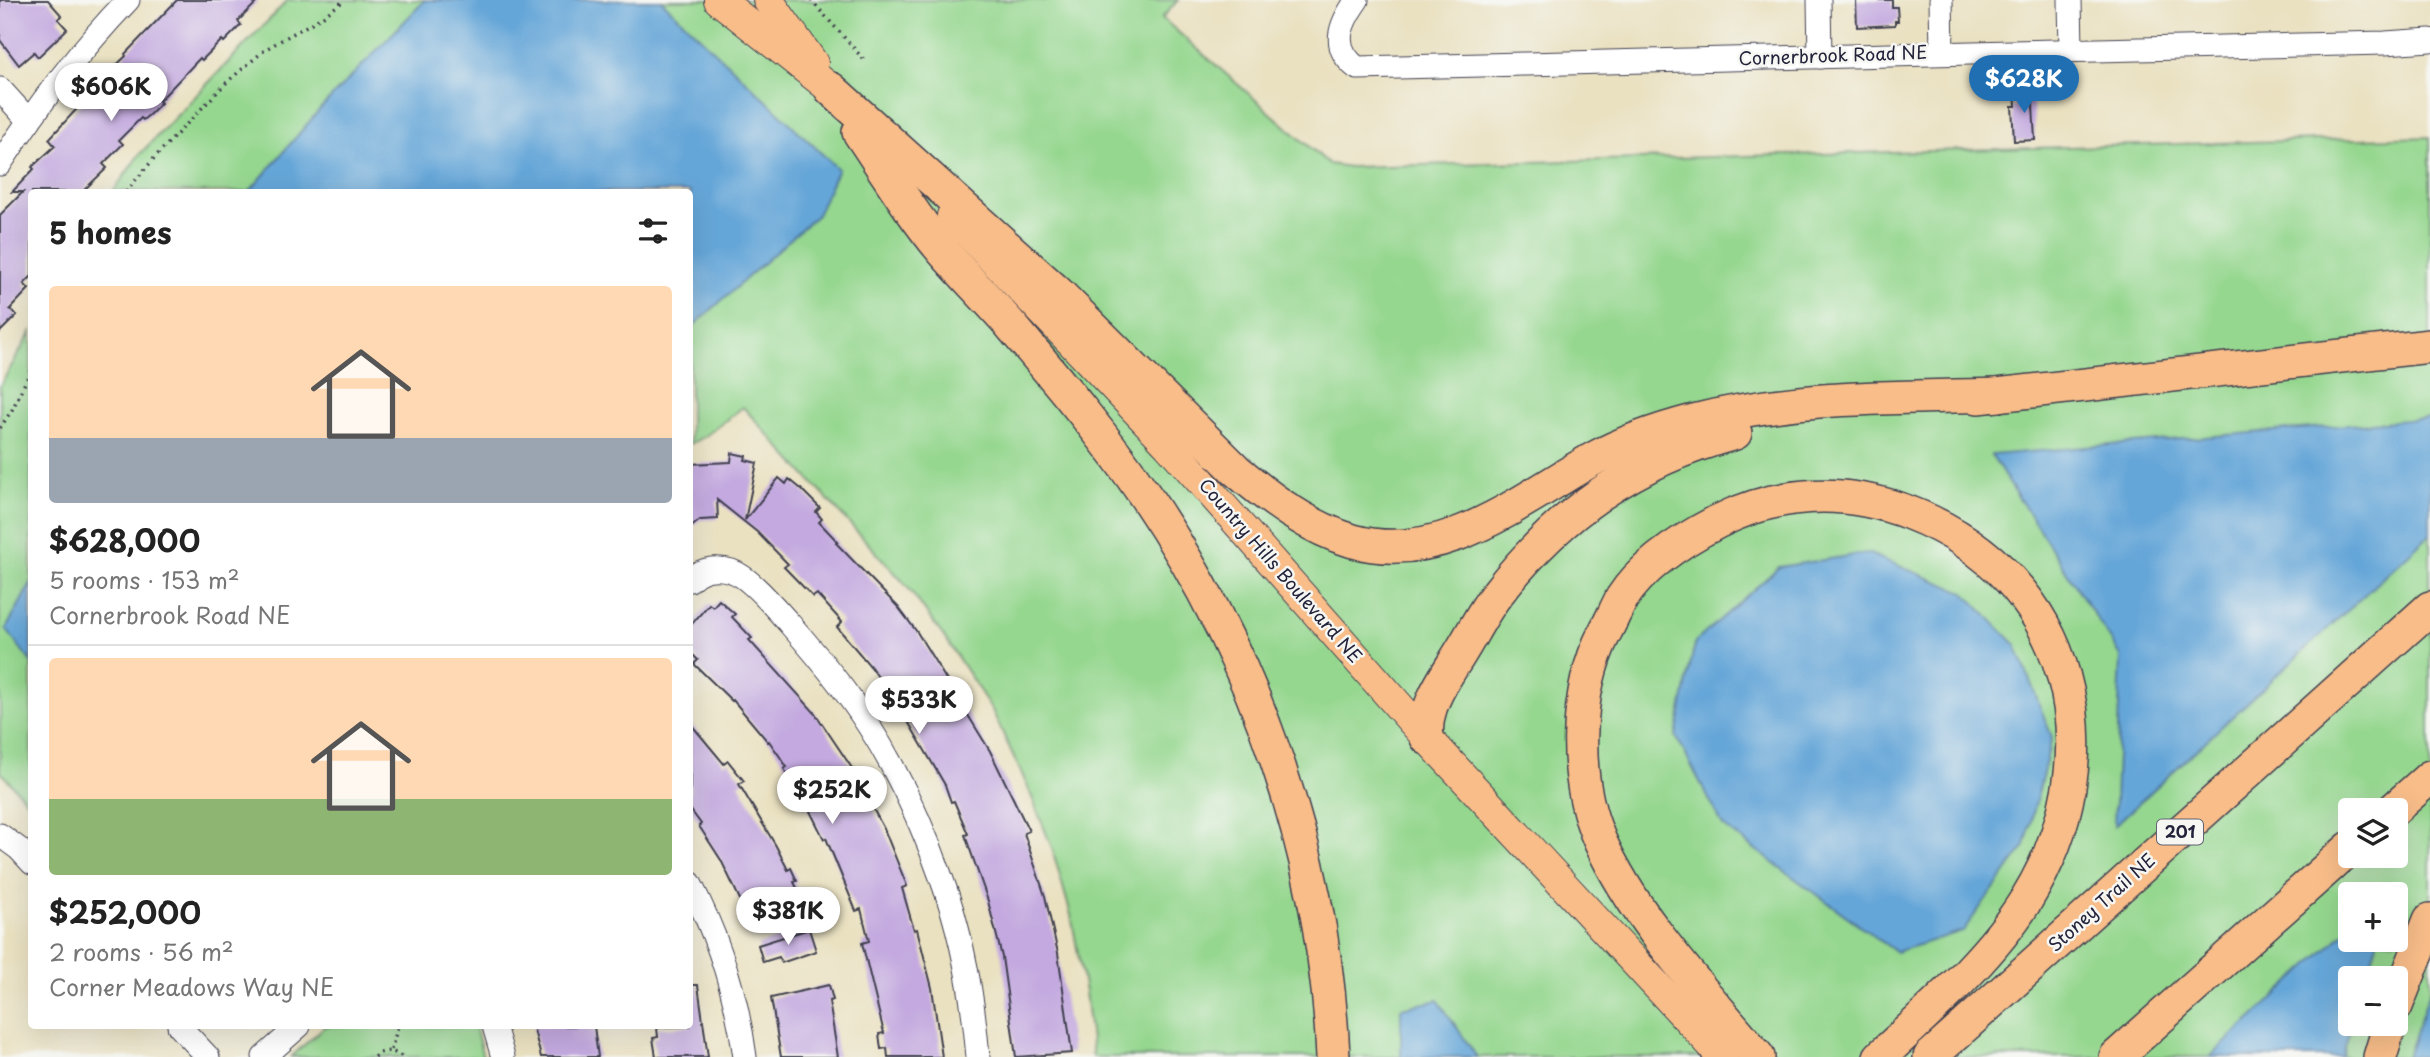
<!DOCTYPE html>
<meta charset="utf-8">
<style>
:root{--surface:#fff;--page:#f2f2f2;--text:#222;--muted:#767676;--line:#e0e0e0;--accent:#1f6fb2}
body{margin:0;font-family:"Playpen Sans",sans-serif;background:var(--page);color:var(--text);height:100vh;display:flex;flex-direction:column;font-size:26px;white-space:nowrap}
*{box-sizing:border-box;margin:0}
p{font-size:23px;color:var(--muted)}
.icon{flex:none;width:38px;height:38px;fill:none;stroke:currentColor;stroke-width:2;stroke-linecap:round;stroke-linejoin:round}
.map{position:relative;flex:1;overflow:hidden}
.details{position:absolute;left:28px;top:189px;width:665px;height:840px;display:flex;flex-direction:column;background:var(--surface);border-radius:7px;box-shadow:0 7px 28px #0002}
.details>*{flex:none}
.controls{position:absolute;left:2338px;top:798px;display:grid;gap:14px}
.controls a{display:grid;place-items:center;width:70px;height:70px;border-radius:7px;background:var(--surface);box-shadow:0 7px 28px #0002;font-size:35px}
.price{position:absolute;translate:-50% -60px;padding:0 16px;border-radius:24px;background:#fff;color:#222;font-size:23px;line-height:46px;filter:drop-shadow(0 2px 4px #0008)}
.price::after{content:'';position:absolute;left:50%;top:42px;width:21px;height:16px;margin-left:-10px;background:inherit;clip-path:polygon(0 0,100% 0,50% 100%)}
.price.current{background:var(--accent);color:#fff}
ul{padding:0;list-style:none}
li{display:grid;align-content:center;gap:14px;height:371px;padding:0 21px}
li+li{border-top:2px solid var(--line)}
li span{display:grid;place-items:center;height:217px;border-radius:7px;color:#555}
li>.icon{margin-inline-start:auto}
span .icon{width:126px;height:126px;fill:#fffc;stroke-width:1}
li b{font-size:30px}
h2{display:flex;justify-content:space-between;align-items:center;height:84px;padding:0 21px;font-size:30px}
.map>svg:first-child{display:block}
.green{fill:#95d78f;stroke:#5c7c65;stroke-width:2;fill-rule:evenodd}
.water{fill:#65a6d8;stroke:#44648a;stroke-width:2}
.building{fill:#c3a9df}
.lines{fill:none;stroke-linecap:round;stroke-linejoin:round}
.minor-casing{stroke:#403f4f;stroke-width:25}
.major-casing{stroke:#403f4f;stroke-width:32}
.highway-casing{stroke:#403f4f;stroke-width:36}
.path{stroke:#403f4f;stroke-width:3.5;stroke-dasharray:2 5;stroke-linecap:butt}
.minor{stroke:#fff;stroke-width:23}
.major{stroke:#f8bd89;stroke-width:30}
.highway{stroke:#f8bd89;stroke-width:33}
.labels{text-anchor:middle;stroke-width:5;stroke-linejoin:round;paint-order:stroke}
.shield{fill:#f6f6f2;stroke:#626272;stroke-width:2}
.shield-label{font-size:16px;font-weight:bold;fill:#22223b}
.street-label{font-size:18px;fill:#22223b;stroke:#f6f6f2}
</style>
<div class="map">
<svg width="2430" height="1057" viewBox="0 0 2430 1057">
<rect width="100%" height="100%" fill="#f6f6f2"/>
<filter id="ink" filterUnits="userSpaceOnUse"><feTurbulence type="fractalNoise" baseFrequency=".0143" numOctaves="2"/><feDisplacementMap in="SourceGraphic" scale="14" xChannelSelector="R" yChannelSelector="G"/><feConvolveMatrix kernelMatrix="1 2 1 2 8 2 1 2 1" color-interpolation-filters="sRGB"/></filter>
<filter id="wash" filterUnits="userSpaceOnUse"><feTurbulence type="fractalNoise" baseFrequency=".00686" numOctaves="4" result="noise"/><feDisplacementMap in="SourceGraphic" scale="28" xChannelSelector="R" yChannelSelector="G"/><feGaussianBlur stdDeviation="1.57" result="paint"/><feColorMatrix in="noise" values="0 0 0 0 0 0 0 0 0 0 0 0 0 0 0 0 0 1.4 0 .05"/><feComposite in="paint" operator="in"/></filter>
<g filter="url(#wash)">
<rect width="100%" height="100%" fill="#eae1c1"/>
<!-- green -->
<g class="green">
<path d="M 288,0 L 1178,0 L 1162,18 L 1329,164 L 1350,167 L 2430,137 L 2430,991 L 2407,1057 L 1093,1057 L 1085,992 L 1071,915 L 1052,848 L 1027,785 L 992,710 L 947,641 L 906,585 L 743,407 L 704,437 L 690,444 L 690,192 L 113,192 L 139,155 ZM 2350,810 L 2396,810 L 2396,856 L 2350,856 ZM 2350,894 L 2396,894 L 2396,940 L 2350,940 ZM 2350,978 L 2396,978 L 2396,1024 L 2350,1024 Z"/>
<path d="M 31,332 L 31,806 L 0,771 L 0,386 Z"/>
<path d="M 325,1026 L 475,1026 L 483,1057 L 291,1057 Z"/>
</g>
<!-- water -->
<g class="water">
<path d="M 425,0 L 661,0 L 838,169 L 817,215 L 690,329 L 690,192 L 249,192 L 321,108 Z"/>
<path d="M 2430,418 L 2430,534 L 2114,826 L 2121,656 L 1991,455 Z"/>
<path d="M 1867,553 L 1964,592 L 2016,645 L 2052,737 L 2025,846 L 1963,931 L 1896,952 L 1723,826 L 1676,736 L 1695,642 L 1779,567 Z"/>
<path d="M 31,583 L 31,662 L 6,629 Z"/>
<path d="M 2350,927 L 2350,940 L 2378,940 L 2366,978 L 2350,978 L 2350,1024 L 2352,1024 L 2342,1057 L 2210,1057 Z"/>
<path d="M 2430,991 L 2430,1057 L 2407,1057 Z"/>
<path d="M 1438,1000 L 1477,1057 L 1401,1057 L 1401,1008 Z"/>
</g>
<g id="blocks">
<!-- building -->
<g class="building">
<path d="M 0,0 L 48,0 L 62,16 L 58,19 L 67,29 L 38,57 L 34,52 L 19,65 L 0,40 Z"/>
<path d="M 177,0 L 259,0 L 238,21 L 241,25 L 224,42 L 222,40 L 202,60 L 200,58 L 159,101 L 161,103 L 150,114 L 143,120 L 141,118 L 119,140 L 123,144 L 103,164 L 107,168 L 82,192 L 32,192 L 32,276 L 24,284 L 29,289 L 10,309 L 17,315 L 0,332 L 0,215 L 23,192 L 12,192 L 34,169 L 32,167 L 55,146 L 49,139 L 87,98 L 85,95 L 126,56 L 125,54 Z"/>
<path d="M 1856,0 L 1892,0 L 1892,7 L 1897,7 L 1898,21 L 1895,21 L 1895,25 L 1857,27 Z"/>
<path d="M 2015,88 L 2032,88 L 2035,140 L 2014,141 L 2012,106 L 2016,106 Z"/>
<path d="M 732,453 L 746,456 L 745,460 L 757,463 L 745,520 L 779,478 L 786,484 L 789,479 L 800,488 L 820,508 L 816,512 L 822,519 L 819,522 L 838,542 L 836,543 L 898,607 L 917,632 L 990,751 L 1029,831 L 1024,833 L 1045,896 L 1058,953 L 1072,1053 L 1016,1057 L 1002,957 L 988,901 L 965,835 L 968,834 L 954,801 L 951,802 L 945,785 L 903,713 L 871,667 L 837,627 L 842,622 L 817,594 L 813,597 L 784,567 L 788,564 L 757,532 L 717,500 L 718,519 L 700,520 L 690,528 L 690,464 L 731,462 Z"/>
<path d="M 719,600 L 735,614 L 732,617 L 752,638 L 749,640 L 815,713 L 860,780 L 858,781 L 884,829 L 907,886 L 902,888 L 914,930 L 917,929 L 932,988 L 942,1057 L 888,1057 L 887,1048 L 881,1049 L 879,1034 L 884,1033 L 862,943 L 869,941 L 861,909 L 856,911 L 826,838 L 824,839 L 807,805 L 804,807 L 796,794 L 799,792 L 784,769 L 787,767 L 769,741 L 768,742 L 733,700 L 732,701 L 694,664 L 698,660 L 690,652 L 690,626 L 709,604 L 713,607 Z"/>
<path d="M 690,723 L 724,764 L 728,761 L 744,781 L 739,784 L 776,846 L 788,870 L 791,868 L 797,881 L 794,882 L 799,892 L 761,911 L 759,906 L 746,912 L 721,860 L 699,826 L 701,824 L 690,809 Z"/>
<path d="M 809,929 L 816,951 L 781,963 L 779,957 L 763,962 L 758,945 Z"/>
<path d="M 690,985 L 698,985 L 708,1057 L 656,1057 L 653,1038 L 658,1037 L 657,1028 L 690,1026 Z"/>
<path d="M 829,985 L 833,1000 L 829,1001 L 838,1057 L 781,1057 L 771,998 Z"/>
<path d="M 533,1026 L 594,1026 L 598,1057 L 541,1057 Z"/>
</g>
</g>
</g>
<g filter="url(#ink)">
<use href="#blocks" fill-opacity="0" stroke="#403f4f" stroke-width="2"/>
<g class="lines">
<defs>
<g id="minor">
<path d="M 1357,0 C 1340,24 1330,47 1357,68 L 2385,43 L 2430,40"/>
<path d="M 1819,0 L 1820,57"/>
<path d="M 1941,0 L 1942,53"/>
<path d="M 2070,0 L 2071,49"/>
<path d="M 0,89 L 29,121"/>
<path d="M 0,164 C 38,105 79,51 128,0"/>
<path d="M 690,580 C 703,565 728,566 743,577 C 760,589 774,607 788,622 C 827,666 863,711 891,764 C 911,801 928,840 942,880 C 963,937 973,997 978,1057"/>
<path d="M 0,835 L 19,849 L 32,863"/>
<path d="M 690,883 C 718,937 737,996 745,1057"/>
<path d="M 179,1026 L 208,1057"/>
<path d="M 494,1026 L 503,1057"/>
<path d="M 264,1057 L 299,1026"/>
</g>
<g id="major">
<path d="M 719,0 L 831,89 L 848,107"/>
<path d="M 768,0 L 813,63"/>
<path d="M 952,216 L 1168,444 L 1427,738 L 1723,1057"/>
</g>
<g id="highway">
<path d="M 831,89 L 1057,292 L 1236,470 C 1270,499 1309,528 1353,541 C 1444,566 1521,499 1595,458 C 1626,441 1660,430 1694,421 C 1793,395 1897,398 1999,395"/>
<path d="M 859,132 C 886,172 911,213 942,250 C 965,277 991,302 1014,329 C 1059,382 1107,439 1146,497 C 1257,660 1325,860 1333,1057"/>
<path d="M 1978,397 L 2430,346"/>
<path d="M 1427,738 C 1423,705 1446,677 1462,650 C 1473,632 1483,612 1496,595 C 1559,513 1634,460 1735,433"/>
<path d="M 2393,810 L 2430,777"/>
<path d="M 2396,1006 L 2430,920"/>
<path d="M 1717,1050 L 1721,1057"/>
<path d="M 1758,1057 C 1702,989 1637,922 1600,841 C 1573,779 1574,692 1605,632 C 1611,621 1616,609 1622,598 C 1644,564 1682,540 1717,522 C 1779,491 1845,488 1910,513 C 2075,577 2116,755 2026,900 C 1990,958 1929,1011 1880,1057"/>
<path d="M 1930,1057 L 2430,608"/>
<path d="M 2116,1057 L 2350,848"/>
<path d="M 2380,1057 L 2390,1024"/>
</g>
</defs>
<!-- minor casing -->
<use href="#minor" class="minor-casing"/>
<!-- major casing -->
<use href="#major" class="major-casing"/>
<!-- highway casing -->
<use href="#highway" class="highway-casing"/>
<!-- path -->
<g class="path">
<path d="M 811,0 L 866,62"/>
<path d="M 126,192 L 156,156 L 227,82 L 266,49 L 322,17 L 345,0"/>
<path d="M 0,428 L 12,410 L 32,368"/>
<path d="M 391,1050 L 398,1026"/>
<path d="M 374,1057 C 384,1049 392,1050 403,1057"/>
</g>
<!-- minor -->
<use href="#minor" class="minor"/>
<!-- major -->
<use href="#major" class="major"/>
<!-- highway -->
<use href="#highway" class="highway"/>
</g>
</g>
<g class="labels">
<!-- shield labels -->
<rect class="shield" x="2157" y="819.5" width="46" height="25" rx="5"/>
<g class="shield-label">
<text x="2180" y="838">201</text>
</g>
<!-- street labels -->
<g class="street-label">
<text transform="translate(1833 56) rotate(-2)" y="6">Cornerbrook Road NE</text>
<text transform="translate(1280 571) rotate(49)" y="6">Country Hills Boulevard NE</text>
<text transform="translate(2102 903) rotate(-42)" y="6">Stoney Trail NE</text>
</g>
</g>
</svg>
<div class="controls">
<a><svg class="icon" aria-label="layers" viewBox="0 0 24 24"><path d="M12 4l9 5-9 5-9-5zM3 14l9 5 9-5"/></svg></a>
<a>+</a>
<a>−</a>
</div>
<b class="price current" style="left:2024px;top:115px">$628K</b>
<b class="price" style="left:111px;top:123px">$606K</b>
<b class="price" style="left:919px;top:736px">$533K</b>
<b class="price" style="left:832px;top:826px">$252K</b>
<b class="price" style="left:788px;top:947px">$381K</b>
<section class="details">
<h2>5 homes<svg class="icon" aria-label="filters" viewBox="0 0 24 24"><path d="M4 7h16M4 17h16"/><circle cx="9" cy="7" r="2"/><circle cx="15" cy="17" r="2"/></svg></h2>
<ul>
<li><span style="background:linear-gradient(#ffd9b3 70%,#9aa5b1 0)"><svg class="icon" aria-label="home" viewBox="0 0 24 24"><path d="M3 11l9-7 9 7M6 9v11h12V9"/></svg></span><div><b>$628,000</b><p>5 rooms · 153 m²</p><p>Cornerbrook Road NE</p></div></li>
<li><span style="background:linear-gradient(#ffd9b3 65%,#8fb573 0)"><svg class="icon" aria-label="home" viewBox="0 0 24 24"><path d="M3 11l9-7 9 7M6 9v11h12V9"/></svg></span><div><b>$252,000</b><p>2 rooms · 56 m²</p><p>Corner Meadows Way NE</p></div></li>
</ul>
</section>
</div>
